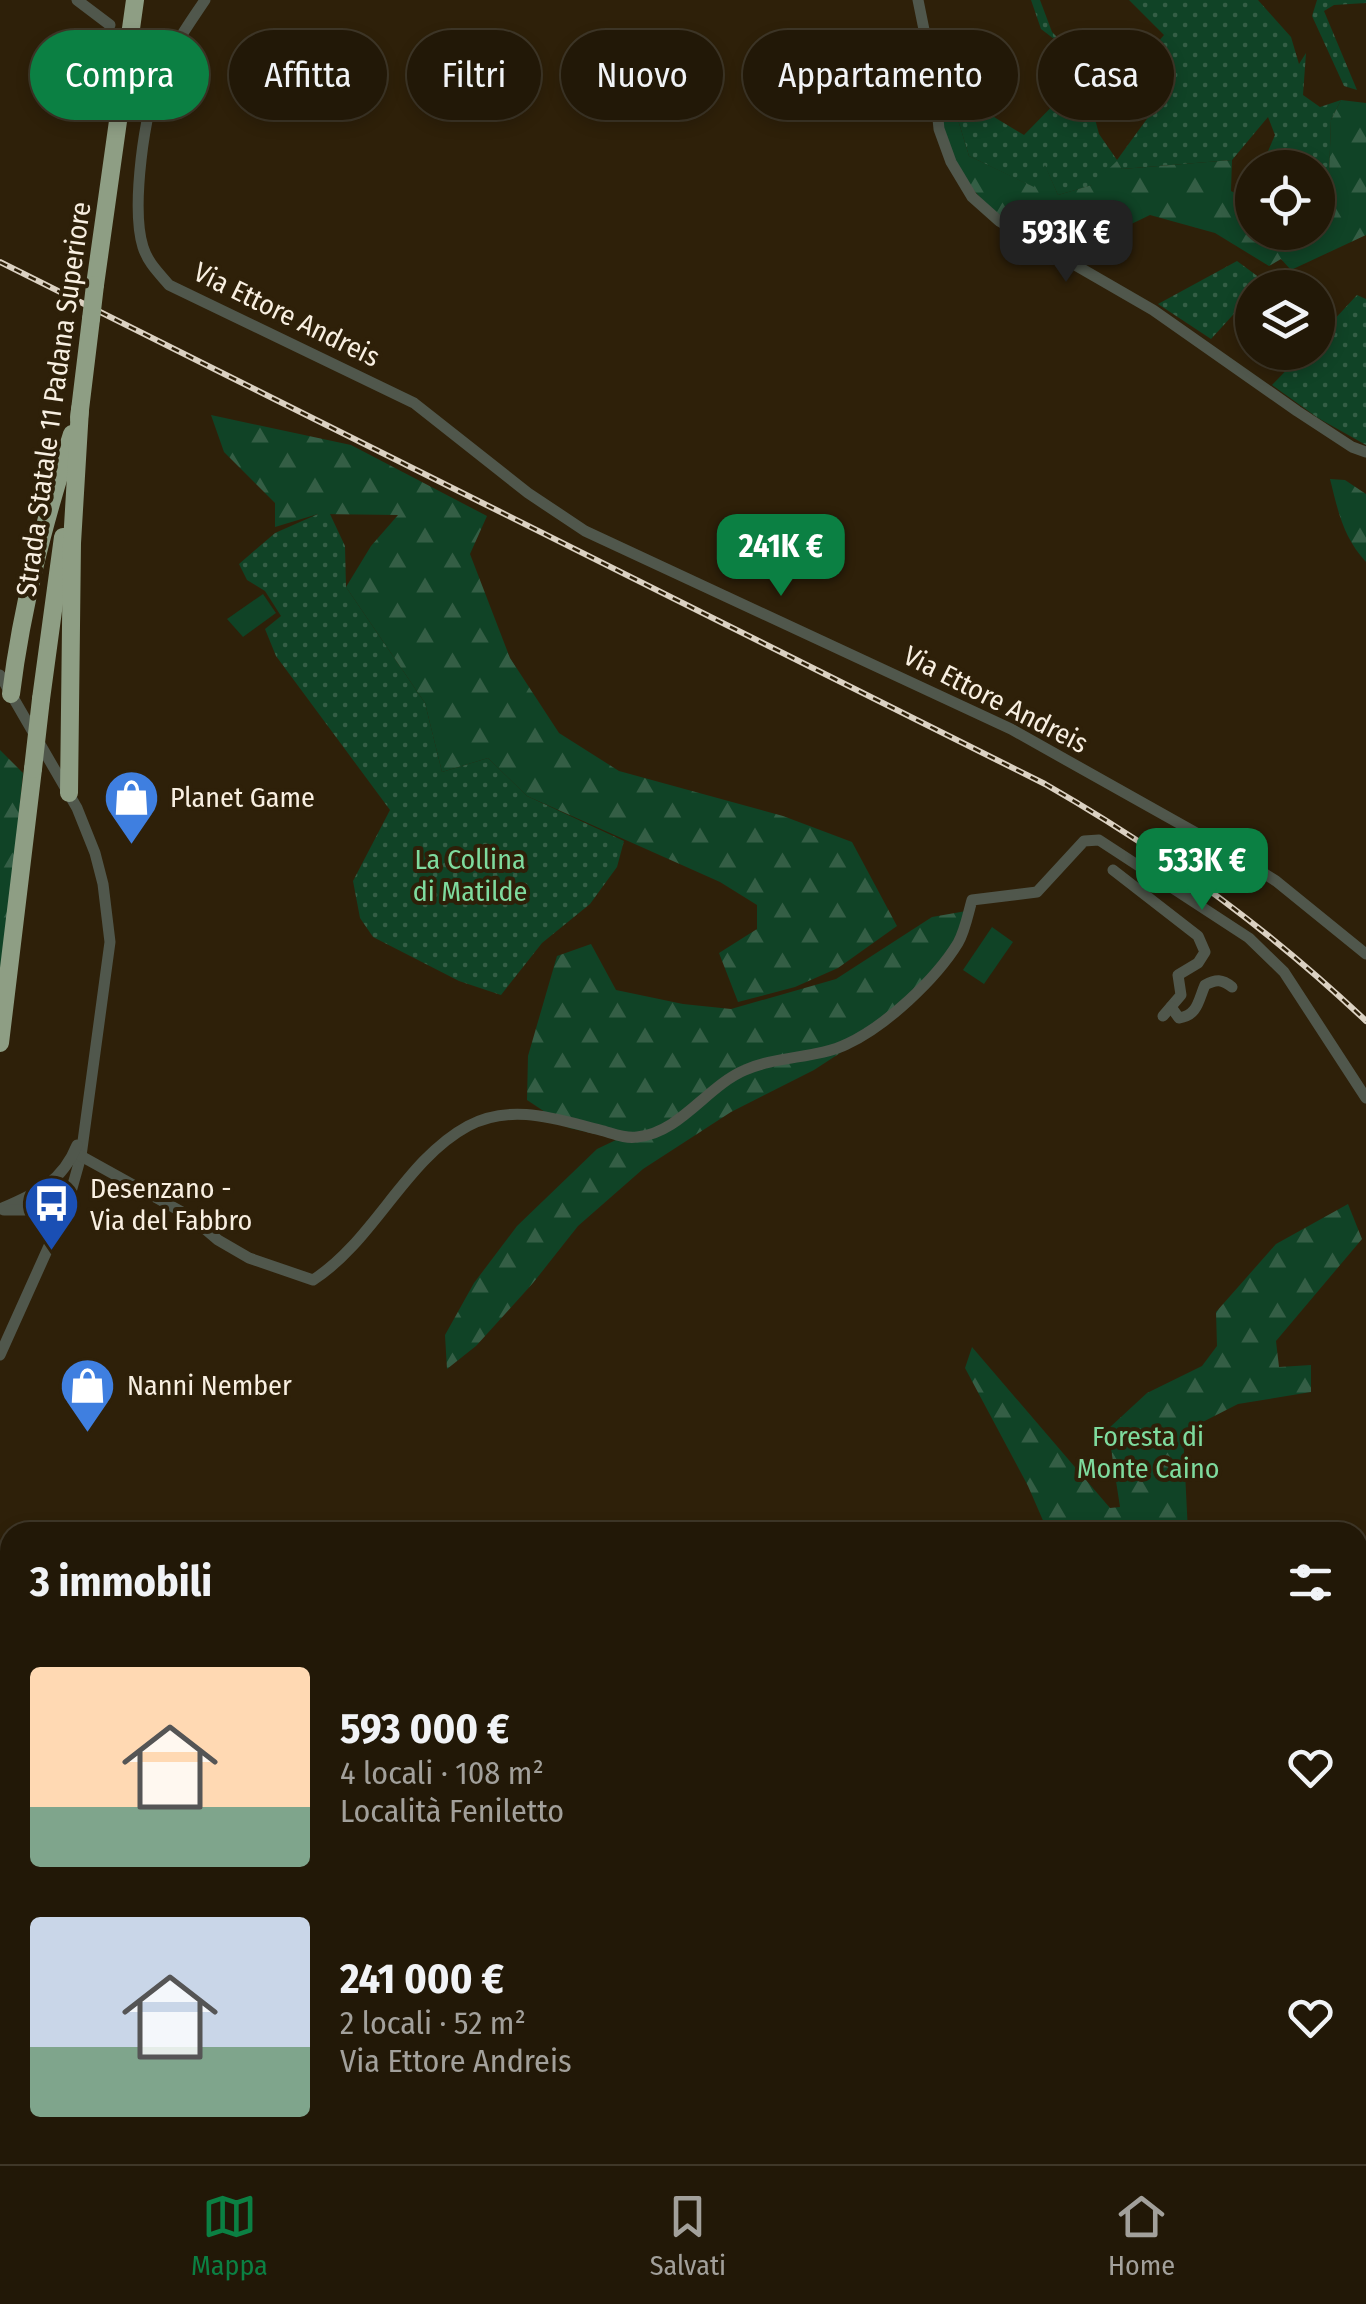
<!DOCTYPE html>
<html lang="it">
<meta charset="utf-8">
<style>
:root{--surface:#221807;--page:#2a2111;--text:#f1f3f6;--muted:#a2a09b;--line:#3f3728;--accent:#0b8043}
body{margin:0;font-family:"Fira Sans Condensed",sans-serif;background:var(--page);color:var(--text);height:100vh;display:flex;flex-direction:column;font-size:38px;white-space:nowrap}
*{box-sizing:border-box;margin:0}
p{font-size:32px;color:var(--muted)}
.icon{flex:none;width:55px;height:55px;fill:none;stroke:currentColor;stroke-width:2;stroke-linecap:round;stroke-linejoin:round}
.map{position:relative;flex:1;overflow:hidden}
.sheet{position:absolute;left:0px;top:1522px;width:1368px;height:642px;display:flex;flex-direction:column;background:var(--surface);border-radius:30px 30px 0 0;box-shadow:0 5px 15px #0003,0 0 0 2px var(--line)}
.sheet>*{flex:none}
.guide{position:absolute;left:30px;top:30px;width:1308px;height:90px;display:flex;gap:20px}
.fabs{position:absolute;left:1235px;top:150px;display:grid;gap:20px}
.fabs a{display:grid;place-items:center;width:100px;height:100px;border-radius:50%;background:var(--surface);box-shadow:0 5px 15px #0003,0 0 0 2px var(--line);font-size:50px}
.price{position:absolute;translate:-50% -85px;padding:0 22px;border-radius:20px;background:var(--accent);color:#fff;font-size:32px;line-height:65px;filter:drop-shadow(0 2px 5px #0008)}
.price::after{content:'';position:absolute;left:50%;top:60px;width:30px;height:22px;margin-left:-15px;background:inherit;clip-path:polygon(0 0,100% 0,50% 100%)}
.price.selected{background:#222;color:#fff}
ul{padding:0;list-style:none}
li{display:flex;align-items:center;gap:30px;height:250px;padding:0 30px}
li span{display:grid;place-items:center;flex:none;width:280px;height:200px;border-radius:10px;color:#555}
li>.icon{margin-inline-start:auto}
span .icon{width:120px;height:120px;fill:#fffc;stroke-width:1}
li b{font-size:42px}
h2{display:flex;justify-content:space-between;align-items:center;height:120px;padding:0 30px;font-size:42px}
.tag{padding:0 35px;border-radius:45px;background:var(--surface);box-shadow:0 5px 15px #0003,0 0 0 2px var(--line);font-size:35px;line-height:90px}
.tag.selected{background:var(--accent);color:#fff}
.menu{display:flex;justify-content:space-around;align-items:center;height:140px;border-top:2px solid var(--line);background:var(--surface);font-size:28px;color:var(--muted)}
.menu a{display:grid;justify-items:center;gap:5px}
.menu .selected{color:var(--accent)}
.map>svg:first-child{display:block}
.grass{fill:url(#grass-dots);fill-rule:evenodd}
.forest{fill:url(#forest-firs)}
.pitch{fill:#104326}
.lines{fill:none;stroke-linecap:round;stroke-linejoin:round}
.minor{stroke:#50574c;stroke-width:11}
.highway{stroke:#8e9e84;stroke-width:18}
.rail-casing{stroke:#dbd1c2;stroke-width:6}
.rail{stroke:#2e2009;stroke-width:2.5;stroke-dasharray:8;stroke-linecap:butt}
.highway-bridge{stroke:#8e9e84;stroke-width:18}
.labels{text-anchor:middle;stroke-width:8;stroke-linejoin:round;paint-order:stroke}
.street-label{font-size:28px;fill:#f8efe1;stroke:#2e2009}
.poi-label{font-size:28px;fill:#f8efe1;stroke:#2e2009;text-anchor:start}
.park-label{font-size:28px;fill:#7edb9e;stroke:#2e2009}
</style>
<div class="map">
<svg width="1366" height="2164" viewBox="0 0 1366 2164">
<defs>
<pattern id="grass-dots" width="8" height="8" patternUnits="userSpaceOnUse" patternTransform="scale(2.5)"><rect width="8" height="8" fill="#104326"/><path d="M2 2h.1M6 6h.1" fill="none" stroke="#345e45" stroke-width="1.8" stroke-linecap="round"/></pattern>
<pattern id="forest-firs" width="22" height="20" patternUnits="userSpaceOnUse" patternTransform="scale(2.5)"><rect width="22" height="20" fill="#104326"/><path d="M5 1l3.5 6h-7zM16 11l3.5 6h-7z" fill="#345e45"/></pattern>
</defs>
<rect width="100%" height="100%" fill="#2e2009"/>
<!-- grass -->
<g class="grass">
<path d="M 1031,0 L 1040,0 L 1052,32 L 1075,55 L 1041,29 Z"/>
<path d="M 1129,0 L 1258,0 L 1291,37 L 1299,64 L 1306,53 L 1303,95 L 1320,107 L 1341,100 L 1331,120 L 1329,177 L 1318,175 L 1318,168 L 1262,165 L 1275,135 L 1268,117 L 1232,160 L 1122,169 L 1117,162 L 1093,185 L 1058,195 L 1045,166 L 1035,188 L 969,156 L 952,100 L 938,97 L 954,82 L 969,88 L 989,114 L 1024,135 L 1074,84 L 1051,51 L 1050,44 L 1054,43 L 1082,67 L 1093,64 L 1138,65 L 1164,35 ZM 1119,89 L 1149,116 L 1117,160 L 1099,134 L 1094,115 L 1109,96 Z"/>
<path d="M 1317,0 L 1366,0 L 1366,3 L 1334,5 L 1324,11 L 1357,90 L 1344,86 L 1312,16 Z"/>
<path d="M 1237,261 L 1264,281 L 1258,287 L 1252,288 L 1252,294 L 1211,339 L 1158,304 Z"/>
<path d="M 1357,295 L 1366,299 L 1366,445 L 1318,418 L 1272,385 L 1303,353 L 1318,352 L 1318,337 Z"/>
<path d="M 318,514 L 330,514 L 345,546 L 346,587 L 425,703 L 442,772 L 488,758 L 527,796 L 624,841 L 617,867 L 590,904 L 542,943 L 501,995 L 459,981 L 373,937 L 360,918 L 353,881 L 390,810 L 276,656 L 265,629 L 281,616 L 265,591 L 247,580 L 239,564 L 275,533 Z"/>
</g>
<!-- forest -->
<g class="forest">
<path d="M 938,97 L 952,100 L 969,156 L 1034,187 L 1045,165 L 1058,195 L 1092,185 L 1117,161 L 1122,169 L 1232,160 L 1231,191 L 1252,202 L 1252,232 L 1318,232 L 1318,198 L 1329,176 L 1331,120 L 1341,100 L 1366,103 L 1366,235 L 1291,270 L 1281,259 L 1269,266 L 1215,233 L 1150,215 L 1067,255 C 1014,225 977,210 950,152 C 943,136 942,115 938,97 Z"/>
<path d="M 211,415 L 351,445 L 487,516 L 470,554 L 510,658 L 559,733 L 619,771 L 783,816 L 852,842 L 897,926 L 838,968 L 795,987 L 738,1002 L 719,953 L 757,929 L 757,905 L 720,882 L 527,796 L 488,758 L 442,772 L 425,703 L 346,587 L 371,546 L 398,515 L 318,514 L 275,527 L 275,503 L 224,452 Z"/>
<path d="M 1330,479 L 1345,480 L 1366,494 L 1366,562 C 1343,537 1338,511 1330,479 Z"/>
<path d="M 0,750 L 23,773 L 0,1004 Z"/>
<path d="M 972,910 L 972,918 L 900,1014 L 814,1070 L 731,1112 L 643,1169 L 578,1226 L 533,1283 L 476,1346 L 447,1369 L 445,1335 L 474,1283 L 517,1226 L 597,1149 L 618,1139 L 569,1128 L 527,1100 L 528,1056 L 557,956 L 591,944 L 616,990 L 683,1004 L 731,1009 L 836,979 L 932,917 Z"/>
<path d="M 1348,1204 L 1362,1239 L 1276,1341 L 1279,1367 L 1311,1365 L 1311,1392 L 1238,1404 L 1183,1432 L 1188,1532 L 1048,1532 L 1028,1486 L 965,1368 L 972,1347 L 1110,1508 L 1120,1507 L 1108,1429 L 1147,1393 L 1202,1366 L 1217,1346 L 1216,1312 L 1276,1244 Z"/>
<path d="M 698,2155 L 854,2155 L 844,2164 L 687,2164 Z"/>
</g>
<!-- pitch -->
<g class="pitch">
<path d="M 263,594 L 276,613 L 243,637 L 227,619 Z"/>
<path d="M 992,927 L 1013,942 L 984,984 L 963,970 Z"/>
</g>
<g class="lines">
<!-- minor -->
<g class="minor">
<path d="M 77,0 L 110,25"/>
<path d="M 205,0 C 189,24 173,46 161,72 C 144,109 131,209 143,247 C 148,263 159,273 169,285 L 414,403 L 528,493 L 585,531 L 1011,729 L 1232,853 L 1276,881 L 1366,954"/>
<path d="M 918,0 L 934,79 L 939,129 L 951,162 L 972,197 L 999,221 L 1153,310 L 1297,411 L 1352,447 L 1366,452"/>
<path d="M 148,49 L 168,57"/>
<path d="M 0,675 L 77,808 L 95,853 L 103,884 L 110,942 L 81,1156 L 67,1206 L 0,1355"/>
<path d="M 1113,870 L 1198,936 L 1205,952 L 1198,963 L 1178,975 L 1181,995 L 1163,1016"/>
<path d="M 1171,1007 L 1179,1018 C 1198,1015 1198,1001 1205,985 C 1216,979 1222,979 1232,987"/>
<path d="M 81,1156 L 191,1217 L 218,1240 L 249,1258 L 313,1280 C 374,1241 405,1160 468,1126 C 511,1103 556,1119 600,1130 C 612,1133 625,1139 637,1137 C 680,1133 707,1086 745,1070 C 776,1056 819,1058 847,1044 C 886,1026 936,979 958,943 C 965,931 968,914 972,900 L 1037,892 L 1084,841 L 1099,840 L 1249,938 L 1284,972 L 1366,1098"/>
<path d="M 0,1209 C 35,1194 62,1183 77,1145"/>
<path d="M 4,1210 L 45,1210 L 67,1206"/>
<path d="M 31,1210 L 44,1223 L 51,1238"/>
<path d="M 0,1829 L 9,1852"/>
<path d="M 0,1913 L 10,1933"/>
<path d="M 137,2155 L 141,2164"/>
<path d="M 1260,2155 L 1260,2164"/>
</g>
<!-- highway -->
<g class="highway">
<path d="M 95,285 L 135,0"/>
<path d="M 79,418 L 91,319"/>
<path d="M 11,694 C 22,604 45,519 72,434"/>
<path d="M 41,699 L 63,537"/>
<path d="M 69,793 L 72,543 L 80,409"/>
<path d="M 0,1043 L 33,769"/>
<path d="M 0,1869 L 10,1891"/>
<path d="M 155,2155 L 160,2164"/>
<path d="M 179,2155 L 185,2164"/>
</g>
<defs>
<path id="rail" d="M 0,262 L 1045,784 C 1162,851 1268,928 1366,1021"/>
</defs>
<!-- rail casing -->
<use href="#rail" class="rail-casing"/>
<!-- rail -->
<use href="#rail" class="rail"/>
<!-- highway-bridge -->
<g class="highway-bridge">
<path d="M 91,319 L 95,285"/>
<path d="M 33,769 L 41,699"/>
</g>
</g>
<!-- icons -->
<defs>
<symbol id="shop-pin" viewBox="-11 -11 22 30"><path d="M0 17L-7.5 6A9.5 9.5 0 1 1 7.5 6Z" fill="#3f7fe0" stroke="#2e2009"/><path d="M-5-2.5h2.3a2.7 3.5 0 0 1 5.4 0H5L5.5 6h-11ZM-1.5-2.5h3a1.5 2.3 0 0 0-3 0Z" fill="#fff"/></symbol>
<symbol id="bus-pin" viewBox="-11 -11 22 30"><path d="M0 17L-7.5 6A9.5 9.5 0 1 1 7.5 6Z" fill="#1a4fb4" stroke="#2e2009"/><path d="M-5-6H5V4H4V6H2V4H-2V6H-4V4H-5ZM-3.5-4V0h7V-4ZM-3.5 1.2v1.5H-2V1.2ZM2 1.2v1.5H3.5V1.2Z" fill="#fff"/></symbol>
</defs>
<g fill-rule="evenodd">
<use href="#shop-pin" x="100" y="766" width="63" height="86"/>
<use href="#bus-pin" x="20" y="1172" width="63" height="86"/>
<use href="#shop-pin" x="56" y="1354" width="63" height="86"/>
</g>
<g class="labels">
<!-- street labels -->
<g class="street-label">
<text transform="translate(287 314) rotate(26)" y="10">Via Ettore Andreis</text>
<text transform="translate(53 399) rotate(-82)" y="10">Strada Statale 11 Padana Superiore</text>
<text transform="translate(996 699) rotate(27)" y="10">Via Ettore Andreis</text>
</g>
<!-- poi labels -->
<g class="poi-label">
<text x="170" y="807">Planet Game</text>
<text x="90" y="1198">Desenzano -<tspan x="90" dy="32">Via del Fabbro</tspan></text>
<text x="127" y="1395">Nanni Nember</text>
</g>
<!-- park labels -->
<g class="park-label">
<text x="470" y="869">La Collina<tspan x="470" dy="32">di Matilde</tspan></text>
<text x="1148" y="1446">Foresta di<tspan x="1148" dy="32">Monte Caino</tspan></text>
</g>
</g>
</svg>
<div class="fabs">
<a><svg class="icon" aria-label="locate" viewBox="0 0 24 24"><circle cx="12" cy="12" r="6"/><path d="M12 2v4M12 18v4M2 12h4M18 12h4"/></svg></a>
<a><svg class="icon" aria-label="layers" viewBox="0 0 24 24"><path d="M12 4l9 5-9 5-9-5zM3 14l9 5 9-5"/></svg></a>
</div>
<b class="price selected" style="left:1066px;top:285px">593K €</b>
<b class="price" style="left:781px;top:599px">241K €</b>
<b class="price" style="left:1202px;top:913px">533K €</b>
<div class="guide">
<a class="tag selected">Compra</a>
<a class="tag">Affitta</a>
<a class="tag">Filtri</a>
<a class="tag">Nuovo</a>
<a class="tag">Appartamento</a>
<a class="tag">Casa</a>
</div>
<section class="sheet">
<h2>3 immobili<svg class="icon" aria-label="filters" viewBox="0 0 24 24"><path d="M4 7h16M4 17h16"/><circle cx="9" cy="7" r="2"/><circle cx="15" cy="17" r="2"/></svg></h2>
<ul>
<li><span style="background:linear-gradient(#ffd9b3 70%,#7fa58c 0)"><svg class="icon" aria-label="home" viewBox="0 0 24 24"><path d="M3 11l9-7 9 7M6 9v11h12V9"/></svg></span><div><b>593 000 €</b><p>4 locali · 108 m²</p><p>Località Feniletto</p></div><svg class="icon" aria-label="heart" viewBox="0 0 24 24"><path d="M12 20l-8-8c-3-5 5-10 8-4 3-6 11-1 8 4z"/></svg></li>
<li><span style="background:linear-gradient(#c9d6e8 65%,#7fa58c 0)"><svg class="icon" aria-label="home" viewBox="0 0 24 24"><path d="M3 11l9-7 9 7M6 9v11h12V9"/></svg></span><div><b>241 000 €</b><p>2 locali · 52 m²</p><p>Via Ettore Andreis</p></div><svg class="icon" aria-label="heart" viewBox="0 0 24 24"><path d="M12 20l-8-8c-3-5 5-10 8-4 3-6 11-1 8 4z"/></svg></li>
</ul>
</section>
</div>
<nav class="menu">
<a class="selected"><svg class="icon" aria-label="map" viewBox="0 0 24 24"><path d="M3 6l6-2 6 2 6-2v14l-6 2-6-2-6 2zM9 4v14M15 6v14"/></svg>Mappa</a>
<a><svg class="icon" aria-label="saved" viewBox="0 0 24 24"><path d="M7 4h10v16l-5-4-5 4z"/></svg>Salvati</a>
<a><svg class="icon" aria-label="home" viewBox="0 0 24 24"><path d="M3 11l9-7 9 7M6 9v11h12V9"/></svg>Home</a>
</nav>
